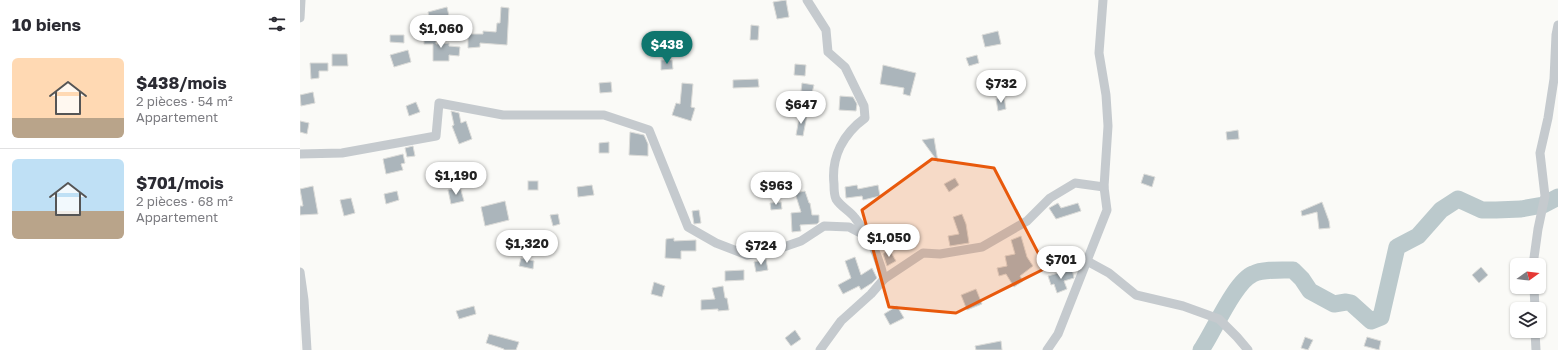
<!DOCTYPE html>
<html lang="fr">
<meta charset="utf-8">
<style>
:root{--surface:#fff;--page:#f2f2f3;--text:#2b2b33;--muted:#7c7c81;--line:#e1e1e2;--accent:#0f766e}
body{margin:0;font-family:"Golos Text",sans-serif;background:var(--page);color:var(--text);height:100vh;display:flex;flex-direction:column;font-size:15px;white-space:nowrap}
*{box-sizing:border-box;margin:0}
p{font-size:13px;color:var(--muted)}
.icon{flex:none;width:22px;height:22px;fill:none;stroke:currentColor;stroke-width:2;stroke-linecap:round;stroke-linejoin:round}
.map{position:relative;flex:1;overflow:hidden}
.panel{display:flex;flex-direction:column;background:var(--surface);width:300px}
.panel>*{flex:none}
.needle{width:26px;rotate:75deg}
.buttons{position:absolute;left:1210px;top:258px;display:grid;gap:8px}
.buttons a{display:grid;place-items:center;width:36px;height:36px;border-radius:6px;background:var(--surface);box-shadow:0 1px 3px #0004;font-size:20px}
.price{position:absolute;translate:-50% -34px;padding:0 9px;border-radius:14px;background:#fff;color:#222;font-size:13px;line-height:26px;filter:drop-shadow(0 1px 2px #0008)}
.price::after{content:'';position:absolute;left:50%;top:24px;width:12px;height:9px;margin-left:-6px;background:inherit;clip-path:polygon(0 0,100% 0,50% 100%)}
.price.selected{background:var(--accent);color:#fff}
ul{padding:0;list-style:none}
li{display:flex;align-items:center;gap:12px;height:100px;padding:0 12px}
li+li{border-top:1px solid var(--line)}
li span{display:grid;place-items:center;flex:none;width:112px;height:80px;border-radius:6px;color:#555}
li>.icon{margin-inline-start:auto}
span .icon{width:48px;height:48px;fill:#fffc;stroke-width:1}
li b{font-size:17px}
h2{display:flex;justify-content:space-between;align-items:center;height:48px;padding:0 12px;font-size:17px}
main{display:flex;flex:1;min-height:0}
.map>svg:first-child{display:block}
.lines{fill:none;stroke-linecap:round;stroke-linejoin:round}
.river{stroke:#bbc9cc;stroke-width:17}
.building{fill:#abb5bb;stroke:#dcdcd9}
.minor{stroke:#c5cace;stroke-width:9}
.marked{fill:#e8590c;fill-opacity:0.2;stroke:#e8590c;stroke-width:3;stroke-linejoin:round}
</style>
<main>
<section class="panel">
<h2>10 biens<svg class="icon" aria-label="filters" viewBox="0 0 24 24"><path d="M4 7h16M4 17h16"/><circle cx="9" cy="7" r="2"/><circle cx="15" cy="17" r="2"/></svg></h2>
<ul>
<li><span style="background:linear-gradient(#ffd9b3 75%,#b9a48a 0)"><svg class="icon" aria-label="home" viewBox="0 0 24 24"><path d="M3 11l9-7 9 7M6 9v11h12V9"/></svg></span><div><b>$438/mois</b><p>2 pièces · 54 m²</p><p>Appartement</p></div></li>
<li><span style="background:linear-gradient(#bfe0f5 65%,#b9a48a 0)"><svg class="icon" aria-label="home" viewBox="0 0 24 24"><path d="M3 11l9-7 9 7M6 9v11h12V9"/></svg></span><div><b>$701/mois</b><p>2 pièces · 68 m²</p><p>Appartement</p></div></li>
</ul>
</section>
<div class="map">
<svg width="1258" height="350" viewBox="0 0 1258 350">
<rect width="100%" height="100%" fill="#fafaf7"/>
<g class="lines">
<!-- river -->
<path class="river" d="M 901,350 C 913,333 935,281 953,274 C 963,269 981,270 993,270 L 1002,279 L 1010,291 L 1034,304 L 1046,302 L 1051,303 L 1071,321 L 1081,317 L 1097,247 L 1118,236 L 1141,210 L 1158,199 L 1182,210 L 1196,210 L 1221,209 L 1243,205 L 1258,197"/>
</g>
<!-- building -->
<g class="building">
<path d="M 486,0 L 489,17 L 477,19 L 473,2 Z"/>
<path d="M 147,7 L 149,16 L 130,21 L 128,12 Z"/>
<path d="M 201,7 L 209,8 L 207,45 L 180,43 L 180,47 L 168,48 L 168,34 L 183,34 L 183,31 L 196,32 L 197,23 L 200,23 Z"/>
<path d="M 155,18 L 167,18 L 167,26 L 156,26 Z"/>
<path d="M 451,25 L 459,26 L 458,40 L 450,40 Z"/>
<path d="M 698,31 L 701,44 L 685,47 L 682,35 Z"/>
<path d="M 90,35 L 104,35 L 104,43 L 90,42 Z"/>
<path d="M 124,35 L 136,36 L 136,44 L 149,43 L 149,46 L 160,47 L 159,56 L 149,55 L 149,61 L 133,61 L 133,44 L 124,44 Z"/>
<path d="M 108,50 L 111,62 L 94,67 L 90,55 Z"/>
<path d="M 32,54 L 47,54 L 48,66 L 32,66 Z"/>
<path d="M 677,55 L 679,63 L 669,66 L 666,58 Z"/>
<path d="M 361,60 L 372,60 L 373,69 L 361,70 Z"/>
<path d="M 10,63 L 28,63 L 28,71 L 19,71 L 19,78 L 11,79 Z"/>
<path d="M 495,64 L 506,65 L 505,76 L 494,75 Z"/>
<path d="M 583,65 L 616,73 L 610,96 L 603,94 L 604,88 L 580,84 Z"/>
<path d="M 458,79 L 459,87 L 433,88 L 433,80 Z"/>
<path d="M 311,82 L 312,92 L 300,93 L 299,83 Z"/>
<path d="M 382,83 L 393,84 L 391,107 L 395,108 L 391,121 L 372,115 L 376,103 L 380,104 Z"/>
<path d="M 502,83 L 514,85 L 512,93 L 501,91 Z"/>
<path d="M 13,92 L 15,103 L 1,106 L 0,95 Z"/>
<path d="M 540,96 L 553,97 L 557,104 L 556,111 L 539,110 Z"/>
<path d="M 704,97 L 706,109 L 698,111 L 696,99 Z"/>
<path d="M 116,102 L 120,112 L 109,116 L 106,106 Z"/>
<path d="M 151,111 L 159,113 L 161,123 L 166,121 L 172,139 L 159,144 L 152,126 L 154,125 Z"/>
<path d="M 500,113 L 507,115 L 503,136 L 496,135 Z"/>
<path d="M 0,121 L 9,123 L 7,134 L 0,132 Z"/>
<path d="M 938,130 L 939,139 L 927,140 L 926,132 Z"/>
<path d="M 330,132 L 344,135 L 348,144 L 348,156 L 329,155 Z"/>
<path d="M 634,138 L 638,162 L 622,140 Z"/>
<path d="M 309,142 L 309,153 L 299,153 L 299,143 Z"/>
<path d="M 113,146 L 115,156 L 107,157 L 105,148 Z"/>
<path d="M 103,154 L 105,163 L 101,164 L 103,170 L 86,174 L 83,159 Z"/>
<path d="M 844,174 L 855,177 L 852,187 L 841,183 Z"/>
<path d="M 655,178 L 659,185 L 649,192 L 644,184 Z"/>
<rect x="228" y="181" width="10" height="9"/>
<path d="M 292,185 L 294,195 L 278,197 L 277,187 Z"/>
<path d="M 557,185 L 558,189 L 578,185 L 580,196 L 563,200 L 562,196 L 546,198 L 545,187 Z"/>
<path d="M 13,186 L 18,214 L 0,215 L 0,206 L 3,206 L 0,189 Z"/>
<path d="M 160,187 L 164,201 L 151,204 L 148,190 Z"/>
<path d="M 97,191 L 99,200 L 86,204 L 84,194 Z"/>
<path d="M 505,191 L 509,203 L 510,203 L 512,215 L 519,215 L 519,222 L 517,224 L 500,225 L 501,231 L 492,232 L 491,213 L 501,212 L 495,193 Z"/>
<path d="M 51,198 L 55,213 L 44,216 L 40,200 Z"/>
<path d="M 205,201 L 209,220 L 185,226 L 181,207 Z"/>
<path d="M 481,202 L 482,209 L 471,210 L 470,203 Z"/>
<path d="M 1022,202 L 1029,221 L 1030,228 L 1019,229 L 1017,212 L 1002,216 L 1001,211 Z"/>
<path d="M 758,203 L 761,208 L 778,203 L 781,211 L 756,219 L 749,208 Z"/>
<path d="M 399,210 L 401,223 L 394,224 L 392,211 Z"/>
<path d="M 258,214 L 260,224 L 253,226 L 250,215 Z"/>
<path d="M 662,214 L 666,224 L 669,243 L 650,246 L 648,236 L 659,234 L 653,217 Z"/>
<path d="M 721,236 L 727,257 L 733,266 L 720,276 L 723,281 L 714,287 L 706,274 L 699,276 L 697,268 L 707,266 L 705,256 L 715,254 L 711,240 Z"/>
<path d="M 374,238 L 374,241 L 396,240 L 396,251 L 381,251 L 381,259 L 365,258 L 366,239 Z"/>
<path d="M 589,249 L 596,261 L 587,266 L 583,254 Z"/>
<path d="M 555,257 L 561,275 L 572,268 L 577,278 L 572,283 L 561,290 L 559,286 L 543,294 L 538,285 L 551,278 L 545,261 Z"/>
<path d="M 221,258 L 234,261 L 233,269 L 219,266 Z"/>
<path d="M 466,259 L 468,270 L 456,272 L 454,262 Z"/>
<path d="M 1181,267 L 1188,275 L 1179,283 L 1172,275 Z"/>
<path d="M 772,269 L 774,278 L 764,281 L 767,289 L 757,293 L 754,284 L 751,285 L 748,276 Z"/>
<path d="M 444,270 L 444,280 L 425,281 L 425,271 Z"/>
<path d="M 354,282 L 365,286 L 362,297 L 351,294 Z"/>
<path d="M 423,286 L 425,298 L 427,298 L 429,310 L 418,311 L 418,309 L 401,310 L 401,300 L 415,299 L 412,288 Z"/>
<path d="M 676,289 L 682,304 L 667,310 L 661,295 Z"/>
<path d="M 174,306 L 176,314 L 159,319 L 156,311 Z"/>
<path d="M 597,306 L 604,318 L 590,325 L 584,314 Z"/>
<path d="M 495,330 L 501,339 L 491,346 L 485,338 Z"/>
<path d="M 189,334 L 219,342 L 216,350 L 204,350 L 204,349 L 186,343 Z"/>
<path d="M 1005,337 L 1013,340 L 1008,350 L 1001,348 Z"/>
<path d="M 1067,337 L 1081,341 L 1079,350 L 1064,346 Z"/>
<path d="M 701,341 L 702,350 L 676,350 L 675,346 Z"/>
</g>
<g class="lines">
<!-- minor -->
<g class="minor">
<path d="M 507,0 L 526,30 L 528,52 L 545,67 L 564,106 L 565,118 C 543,134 531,157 534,184 C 534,189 534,195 536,199 C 541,207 550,211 555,218 C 570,236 579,257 584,279"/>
<path d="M 0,18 L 1,0"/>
<path d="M 0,154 L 42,153 L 136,136 L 139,103 L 203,115 L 304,115 L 349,130 L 388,227 L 416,243 L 447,255 L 475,250 L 501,241 L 524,226 L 549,227 L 568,237"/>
<path d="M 787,261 L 809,273 L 836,295 L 883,306 L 919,319 L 937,337 L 948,350"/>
<path d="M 1233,265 L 1238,229 L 1245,196 L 1240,153 L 1248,118 L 1254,79 L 1256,35 L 1258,25"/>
<path d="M 0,272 L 4,300 L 7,350"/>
<path d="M 1234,287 L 1235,309"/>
<path d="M 1235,331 L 1236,350"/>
<path d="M 520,350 L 541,321 L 571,294 L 584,279 L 623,253 L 640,254 L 682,247 L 727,221 L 750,198 L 775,183 L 804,187"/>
<path d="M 747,350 L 758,334 L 807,210 L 804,187 L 808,126 L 806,95 L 799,53 L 803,0"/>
</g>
</g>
<!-- marked area -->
<path class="marked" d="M 632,159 L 694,168 L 746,268 L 656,313 L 589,307 L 562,210 Z"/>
</svg>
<div class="buttons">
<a><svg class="needle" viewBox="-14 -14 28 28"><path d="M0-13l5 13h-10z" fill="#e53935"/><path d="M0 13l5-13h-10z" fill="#7c7c81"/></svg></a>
<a><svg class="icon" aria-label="layers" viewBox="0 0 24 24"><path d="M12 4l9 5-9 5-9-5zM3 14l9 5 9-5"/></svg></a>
</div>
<b class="price" style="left:141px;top:49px">$1,060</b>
<b class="price selected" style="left:367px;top:65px">$438</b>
<b class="price" style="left:701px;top:104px">$732</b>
<b class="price" style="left:501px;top:125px">$647</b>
<b class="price" style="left:156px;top:196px">$1,190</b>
<b class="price" style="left:476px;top:206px">$963</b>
<b class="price" style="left:589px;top:258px">$1,050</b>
<b class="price" style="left:227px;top:264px">$1,320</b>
<b class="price" style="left:461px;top:266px">$724</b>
<b class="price" style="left:761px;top:280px">$701</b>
</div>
</main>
